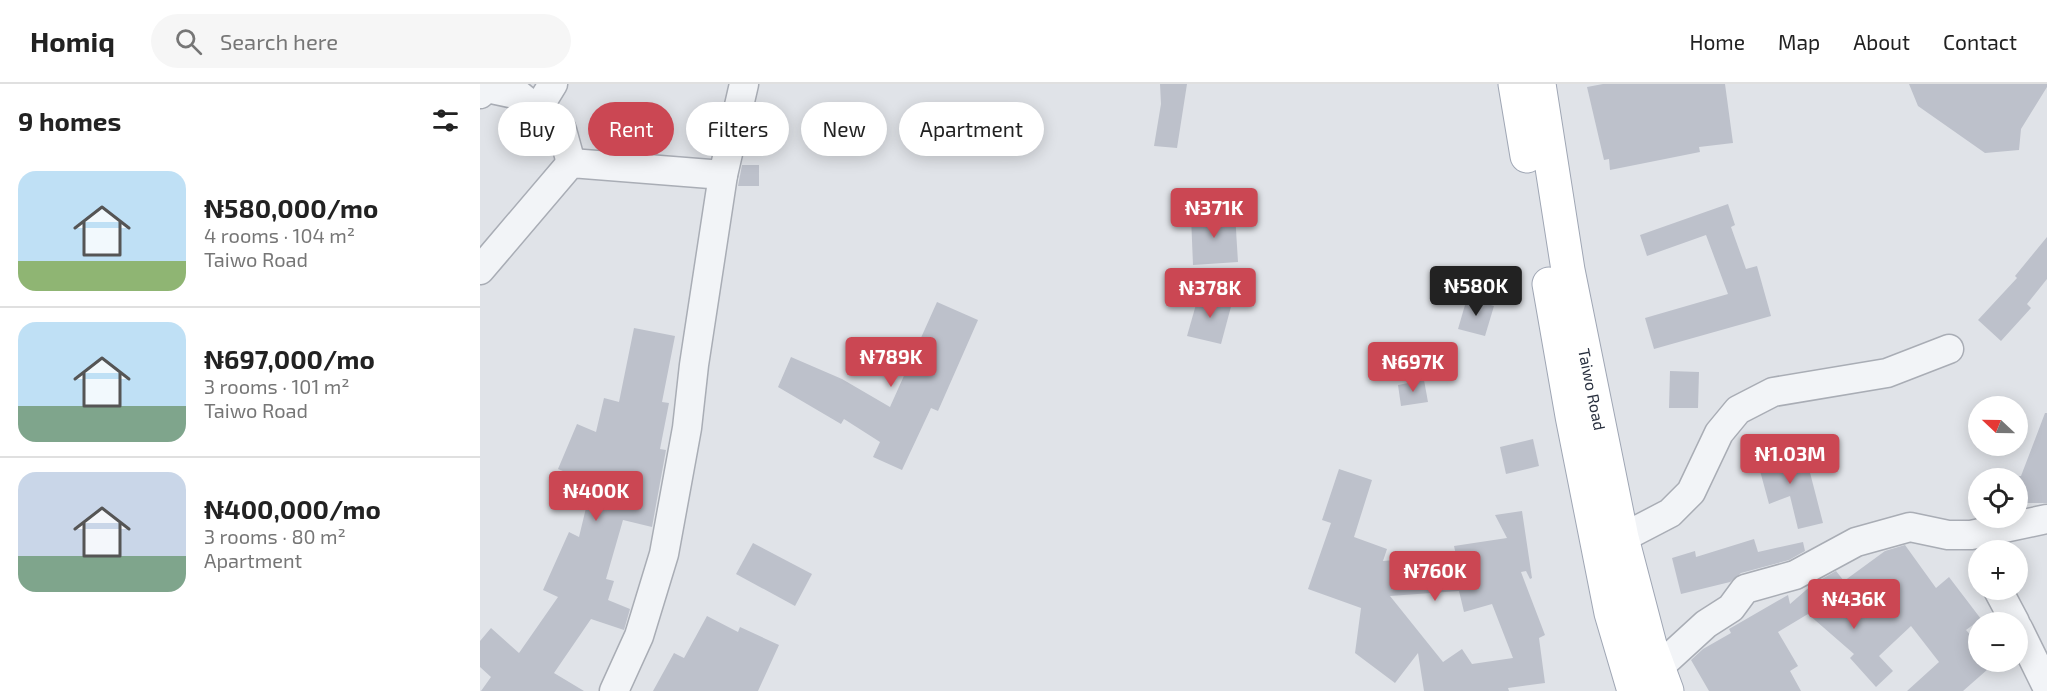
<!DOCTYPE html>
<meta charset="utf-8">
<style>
:root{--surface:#fff;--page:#f6f6f6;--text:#222;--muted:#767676;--line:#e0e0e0;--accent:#cb4753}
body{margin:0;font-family:"Exo 2",sans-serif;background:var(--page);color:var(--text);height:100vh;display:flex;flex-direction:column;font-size:22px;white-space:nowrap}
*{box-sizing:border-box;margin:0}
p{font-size:20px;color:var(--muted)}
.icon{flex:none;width:33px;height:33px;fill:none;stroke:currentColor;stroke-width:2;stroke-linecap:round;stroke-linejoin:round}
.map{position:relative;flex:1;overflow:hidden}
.drawer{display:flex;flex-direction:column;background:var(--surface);width:480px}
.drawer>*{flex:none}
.banner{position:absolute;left:18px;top:18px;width:570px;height:54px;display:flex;gap:12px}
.needle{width:39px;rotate:292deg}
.fabs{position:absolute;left:1488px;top:312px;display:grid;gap:12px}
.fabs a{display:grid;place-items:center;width:60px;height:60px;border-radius:50%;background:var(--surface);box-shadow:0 3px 15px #0003;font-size:30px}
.price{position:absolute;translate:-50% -51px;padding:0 14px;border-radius:6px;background:var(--accent);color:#fff;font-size:20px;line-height:39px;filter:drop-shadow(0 2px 3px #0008)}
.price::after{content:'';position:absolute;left:50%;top:36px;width:18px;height:14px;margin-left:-9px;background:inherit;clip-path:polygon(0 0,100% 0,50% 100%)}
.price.active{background:#222;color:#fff}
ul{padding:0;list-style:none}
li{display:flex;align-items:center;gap:18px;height:150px;padding:0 18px}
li+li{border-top:2px solid var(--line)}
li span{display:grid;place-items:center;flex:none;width:168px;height:120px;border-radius:18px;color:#555}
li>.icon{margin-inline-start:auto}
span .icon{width:72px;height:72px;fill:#fffc;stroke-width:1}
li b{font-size:26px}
h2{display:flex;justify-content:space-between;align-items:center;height:72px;padding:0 18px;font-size:26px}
.pill{padding:0 21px;border-radius:27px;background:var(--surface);box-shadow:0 3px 15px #0003;font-size:21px;line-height:54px}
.pill.active{background:var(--accent);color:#fff}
header{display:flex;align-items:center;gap:36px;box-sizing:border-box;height:84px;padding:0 30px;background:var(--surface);border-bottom:2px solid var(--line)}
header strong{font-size:28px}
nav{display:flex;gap:33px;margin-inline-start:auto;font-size:21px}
.search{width:420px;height:54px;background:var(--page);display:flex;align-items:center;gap:15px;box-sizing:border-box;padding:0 21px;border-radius:33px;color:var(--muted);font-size:22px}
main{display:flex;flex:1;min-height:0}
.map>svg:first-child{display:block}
.building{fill:#bdc1cb;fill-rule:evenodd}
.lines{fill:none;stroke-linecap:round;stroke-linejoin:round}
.street-casing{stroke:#a9adb5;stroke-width:31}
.primary-casing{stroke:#9fa6b4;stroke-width:35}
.street{stroke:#f2f4f7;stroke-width:28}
.primary{stroke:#fff;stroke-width:33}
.labels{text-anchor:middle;stroke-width:4.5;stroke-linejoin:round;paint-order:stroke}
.street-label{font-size:16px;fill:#29303f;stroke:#eff2f6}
</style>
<header>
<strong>Homiq</strong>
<div class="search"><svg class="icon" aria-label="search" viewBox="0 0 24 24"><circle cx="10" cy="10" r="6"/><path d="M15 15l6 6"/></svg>Search here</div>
<nav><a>Home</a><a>Map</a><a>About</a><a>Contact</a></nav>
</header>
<main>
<section class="drawer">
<h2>9 homes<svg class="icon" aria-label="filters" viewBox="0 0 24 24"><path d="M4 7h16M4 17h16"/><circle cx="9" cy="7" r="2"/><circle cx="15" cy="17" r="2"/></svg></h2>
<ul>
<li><span style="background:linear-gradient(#bfe0f5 75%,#8fb573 0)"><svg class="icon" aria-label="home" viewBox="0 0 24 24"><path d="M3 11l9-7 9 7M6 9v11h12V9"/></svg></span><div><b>₦580,000/mo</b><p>4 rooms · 104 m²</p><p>Taiwo Road</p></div></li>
<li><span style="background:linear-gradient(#bfe0f5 70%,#7fa58c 0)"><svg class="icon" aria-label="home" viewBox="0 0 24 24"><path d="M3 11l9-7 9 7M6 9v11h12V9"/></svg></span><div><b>₦697,000/mo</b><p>3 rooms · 101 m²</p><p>Taiwo Road</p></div></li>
<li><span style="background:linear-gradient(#c9d6e8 70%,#7fa58c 0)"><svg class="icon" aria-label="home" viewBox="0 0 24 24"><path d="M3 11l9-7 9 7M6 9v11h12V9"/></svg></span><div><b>₦400,000/mo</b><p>3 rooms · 80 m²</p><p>Apartment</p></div></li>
</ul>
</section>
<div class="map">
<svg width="1567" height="607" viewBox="0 0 1567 607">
<rect width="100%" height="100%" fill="#e0e3e8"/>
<!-- building -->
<g class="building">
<path d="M 680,0 L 707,0 L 697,64 L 674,62 L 681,20 Z"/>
<path d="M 1123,0 L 1245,0 L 1253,59 L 1219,63 L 1220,68 L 1130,86 L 1129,75 L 1124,76 L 1107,3 Z"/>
<path d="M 1429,0 L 1567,0 L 1567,3 L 1541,45 L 1539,66 L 1505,69 L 1438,22 Z"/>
<path d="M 262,81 L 279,81 L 279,102 L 258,102 Z"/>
<path d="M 1248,120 L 1255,141 L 1251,143 L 1266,185 L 1277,182 L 1291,232 L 1174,265 L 1165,234 L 1248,210 L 1226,151 L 1167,172 L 1160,151 Z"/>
<path d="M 755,129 L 758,178 L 713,181 L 711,132 Z"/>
<path d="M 1567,153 L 1567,195 L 1547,220 L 1551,224 L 1521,257 L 1498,236 L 1537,194 L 1535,192 Z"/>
<path d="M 719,210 L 752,219 L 741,260 L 707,252 Z"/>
<path d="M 987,214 L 1014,222 L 1005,252 L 978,245 Z"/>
<path d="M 457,218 L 498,236 L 458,327 L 451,324 L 422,386 L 393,373 L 400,358 L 364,335 L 361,340 L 298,303 L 311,273 L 362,295 L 410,323 Z"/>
<path d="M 154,244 L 195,252 L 182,318 L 189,319 L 180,365 L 186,366 L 172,443 L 143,436 L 126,495 L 134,497 L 128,516 L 150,525 L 144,546 L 111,535 L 74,589 L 104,607 L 1,607 L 11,593 L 0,583 L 0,557 L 11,544 L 39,569 L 78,513 L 63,506 L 89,448 L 99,453 L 112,399 L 78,385 L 97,340 L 116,348 L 124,314 L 139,318 Z"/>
<path d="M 1190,287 L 1219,288 L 1218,324 L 1189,324 Z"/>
<path d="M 944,296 L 948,318 L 921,322 L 918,301 Z"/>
<path d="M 1565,329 L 1567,329 L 1567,419 L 1538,419 L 1538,392 L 1541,392 Z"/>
<path d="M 1053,355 L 1059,382 L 1026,390 L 1020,363 Z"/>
<path d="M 1310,363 L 1315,380 L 1327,377 L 1343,439 L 1318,445 L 1310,412 L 1289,420 L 1276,372 Z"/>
<path d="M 859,385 L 892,396 L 874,453 L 907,465 L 903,477 L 976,471 L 974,462 L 1027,454 L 1015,431 L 1042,427 L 1052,494 L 1050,495 L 1046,487 L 1041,488 L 1065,551 L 1059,554 L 1065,599 L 1028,604 L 1029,607 L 944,607 L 938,569 L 915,599 L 875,569 L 881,524 L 828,505 L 851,439 L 842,436 ZM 979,507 L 984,528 L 1012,520 L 1033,574 L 992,580 L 982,565 L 963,578 L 910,512 Z"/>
<path d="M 1274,455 L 1278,468 L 1323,458 L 1325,467 L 1309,476 L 1261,489 L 1250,498 L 1201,510 L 1192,474 L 1215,467 L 1216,473 Z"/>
<path d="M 273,459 L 332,490 L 315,522 L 256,490 Z"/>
<path d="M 1425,461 L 1456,504 L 1469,493 L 1501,535 L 1486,546 L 1498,559 L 1498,578 L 1516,578 L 1483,607 L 1427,607 L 1459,578 L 1431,542 L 1399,572 L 1413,587 L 1396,603 L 1370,574 L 1374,570 L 1328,530 L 1298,548 L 1318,582 L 1310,587 L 1321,607 L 1229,607 L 1211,576 L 1223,565 L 1251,549 L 1249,545 L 1308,511 L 1310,520 L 1333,500 L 1356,487 L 1364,497 L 1405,467 Z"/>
<path d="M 227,532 L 258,548 L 260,543 L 299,561 L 278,607 L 173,607 L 194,569 L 204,574 Z"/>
</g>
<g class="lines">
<defs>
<g id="street">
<path d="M 0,10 L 7,4 L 39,11 L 82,46 L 91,79"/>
<path d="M 57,26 L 73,0"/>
<path d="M 0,186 L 91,79 L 243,91"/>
<path d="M 1142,454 L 1190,429 L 1211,408 L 1239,349 L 1258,326 L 1293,308 L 1407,289 L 1469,265"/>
<path d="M 1518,506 L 1535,538"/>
<path d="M 1538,544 L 1567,603"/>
<path d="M 1179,583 L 1226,540 L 1251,524 L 1265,505 L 1315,491 L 1376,458 L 1430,443 L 1468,451 L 1491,451 L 1567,435"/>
<path d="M 134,607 L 159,552 L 184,470 L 207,344 L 214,281 L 243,91 L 264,0"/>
</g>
<g id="primary">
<path d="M 1035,0 L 1047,72"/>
<path id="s1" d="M 1059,0 L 1088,186 L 1142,454 L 1170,561 L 1187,607"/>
<path d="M 1069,200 L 1092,332 L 1131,529 L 1154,607"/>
</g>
</defs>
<!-- street casing -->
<use href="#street" class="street-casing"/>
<!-- primary casing -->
<use href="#primary" class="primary-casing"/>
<!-- street -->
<use href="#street" class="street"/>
<!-- primary -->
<use href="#primary" class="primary"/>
</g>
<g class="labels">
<!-- street labels -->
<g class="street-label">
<text dy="6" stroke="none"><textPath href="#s1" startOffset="310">Taiwo Road</textPath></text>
</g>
</g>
</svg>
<div class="fabs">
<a><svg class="needle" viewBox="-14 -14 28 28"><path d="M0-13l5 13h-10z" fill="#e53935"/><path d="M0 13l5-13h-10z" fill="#767676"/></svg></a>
<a><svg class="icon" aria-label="locate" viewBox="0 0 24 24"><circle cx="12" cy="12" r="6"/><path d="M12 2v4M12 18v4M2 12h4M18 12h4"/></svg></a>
<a>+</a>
<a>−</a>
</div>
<b class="price" style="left:734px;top:155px">₦371K</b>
<b class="price active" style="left:996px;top:233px">₦580K</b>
<b class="price" style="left:730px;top:235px">₦378K</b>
<b class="price" style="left:411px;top:304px">₦789K</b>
<b class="price" style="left:933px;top:309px">₦697K</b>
<b class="price" style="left:1310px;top:401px">₦1.03M</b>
<b class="price" style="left:116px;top:438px">₦400K</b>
<b class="price" style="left:955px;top:518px">₦760K</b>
<b class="price" style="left:1374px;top:546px">₦436K</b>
<div class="banner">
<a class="pill">Buy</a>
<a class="pill active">Rent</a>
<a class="pill">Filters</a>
<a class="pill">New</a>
<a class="pill">Apartment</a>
</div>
</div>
</main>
